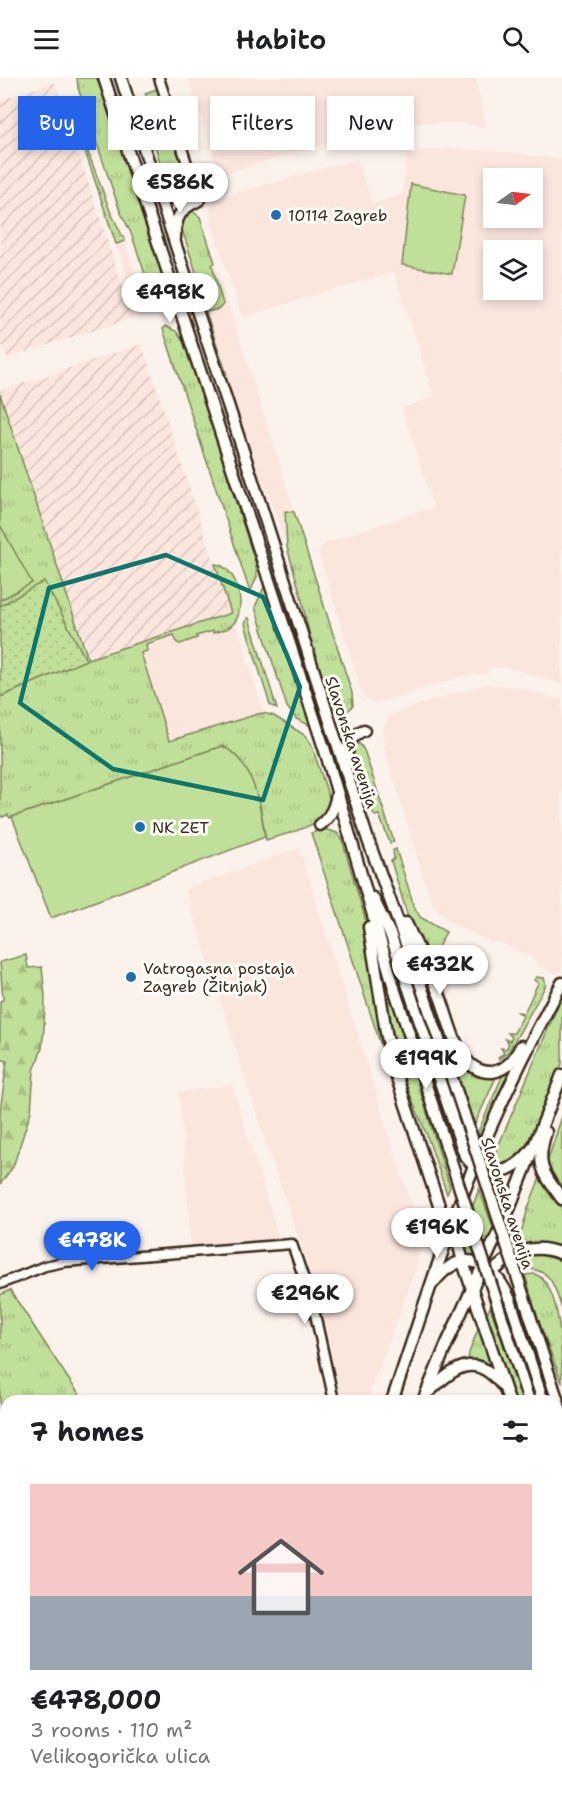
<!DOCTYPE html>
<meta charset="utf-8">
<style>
:root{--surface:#fff;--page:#f6f6f6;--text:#202124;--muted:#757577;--accent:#2563eb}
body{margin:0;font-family:"Shantell Sans",sans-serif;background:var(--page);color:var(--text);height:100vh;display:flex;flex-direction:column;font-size:22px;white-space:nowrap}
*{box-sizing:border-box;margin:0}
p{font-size:20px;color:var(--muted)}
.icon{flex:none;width:33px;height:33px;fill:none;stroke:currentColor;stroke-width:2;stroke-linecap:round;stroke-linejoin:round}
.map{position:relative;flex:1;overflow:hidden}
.drawer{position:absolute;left:0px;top:1317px;width:562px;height:402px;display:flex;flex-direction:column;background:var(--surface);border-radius:18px 18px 0 0;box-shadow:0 3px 9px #0003}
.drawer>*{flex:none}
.hud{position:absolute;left:18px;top:18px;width:526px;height:54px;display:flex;gap:12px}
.needle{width:39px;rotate:76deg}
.buttons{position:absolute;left:483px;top:90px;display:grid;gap:12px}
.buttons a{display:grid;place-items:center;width:60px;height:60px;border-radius:0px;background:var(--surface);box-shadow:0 3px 9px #0003;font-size:30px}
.price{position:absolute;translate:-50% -51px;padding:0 14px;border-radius:21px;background:#fff;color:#222;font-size:20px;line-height:39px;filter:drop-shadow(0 2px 3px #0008)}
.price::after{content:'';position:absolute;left:50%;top:36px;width:18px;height:14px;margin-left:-9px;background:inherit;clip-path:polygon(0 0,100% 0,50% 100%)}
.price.current{background:var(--accent);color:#fff}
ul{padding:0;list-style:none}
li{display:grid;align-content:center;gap:12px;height:318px;padding:0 30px}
li span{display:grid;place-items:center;height:186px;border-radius:0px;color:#555}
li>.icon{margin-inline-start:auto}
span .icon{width:108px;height:108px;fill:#fffc;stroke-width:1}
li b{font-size:26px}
h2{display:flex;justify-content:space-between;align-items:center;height:72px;padding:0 30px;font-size:26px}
.chip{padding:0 21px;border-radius:0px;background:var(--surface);box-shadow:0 3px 9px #0003;font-size:21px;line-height:54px}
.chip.current{background:var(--accent);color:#fff}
header{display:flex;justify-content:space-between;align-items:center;height:78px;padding:0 30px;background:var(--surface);font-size:27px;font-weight:600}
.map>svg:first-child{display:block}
.built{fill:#fbe6de;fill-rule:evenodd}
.industrial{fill:url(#industrial-furrows)}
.grass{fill:url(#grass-tufts);stroke:#7e845b;stroke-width:1.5}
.forest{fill:url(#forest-firs);stroke:#7e845b;stroke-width:1.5}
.park{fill:url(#park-dots);stroke:#7e845b;stroke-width:1.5}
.pitch{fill:#c0df98;stroke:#7e845b;stroke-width:1.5}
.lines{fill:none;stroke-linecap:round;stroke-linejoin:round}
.minor-casing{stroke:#3b2a1e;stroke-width:13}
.major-casing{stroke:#3b2a1e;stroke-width:15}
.minor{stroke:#fdfcf7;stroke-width:8}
.major{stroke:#fdfcf7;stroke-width:10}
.major-bridge-casing{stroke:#3b2a1e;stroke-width:15;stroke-linecap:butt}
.major-bridge{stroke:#fdfcf7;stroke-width:10}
.marked{fill:none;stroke:#0f766e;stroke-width:4.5;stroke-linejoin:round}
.poi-dot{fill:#1f6fb2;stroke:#fdfcf7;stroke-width:2}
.labels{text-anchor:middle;stroke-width:6;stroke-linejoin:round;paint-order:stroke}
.poi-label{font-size:16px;fill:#3b2a1e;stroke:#fdfcf7;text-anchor:start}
.street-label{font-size:16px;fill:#3b2a1e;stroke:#fdfcf7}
</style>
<header><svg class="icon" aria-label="menu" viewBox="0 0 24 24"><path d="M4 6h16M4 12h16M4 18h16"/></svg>Habito<svg class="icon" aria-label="search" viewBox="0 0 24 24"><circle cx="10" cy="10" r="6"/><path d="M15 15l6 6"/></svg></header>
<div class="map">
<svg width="562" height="1719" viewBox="0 0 562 1719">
<defs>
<pattern id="industrial-furrows" width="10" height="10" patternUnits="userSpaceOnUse" patternTransform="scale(1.5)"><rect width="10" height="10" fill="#fbe6de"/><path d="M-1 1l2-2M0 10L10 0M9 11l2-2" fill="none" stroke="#d8c5be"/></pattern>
<pattern id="grass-tufts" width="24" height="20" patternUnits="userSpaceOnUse" patternTransform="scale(1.5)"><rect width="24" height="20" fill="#c0df98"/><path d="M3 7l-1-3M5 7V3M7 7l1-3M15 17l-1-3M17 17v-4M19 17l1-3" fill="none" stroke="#a6c083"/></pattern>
<pattern id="forest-firs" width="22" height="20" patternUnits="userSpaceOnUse" patternTransform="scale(1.5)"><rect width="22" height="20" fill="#c0df98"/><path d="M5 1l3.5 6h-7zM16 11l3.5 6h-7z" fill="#a6c083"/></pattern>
<pattern id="park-dots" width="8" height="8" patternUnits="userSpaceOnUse" patternTransform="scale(1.5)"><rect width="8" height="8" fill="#c0df98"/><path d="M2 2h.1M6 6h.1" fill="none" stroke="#a6c083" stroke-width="1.8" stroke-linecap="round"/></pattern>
</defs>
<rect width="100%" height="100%" fill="#fcf2ec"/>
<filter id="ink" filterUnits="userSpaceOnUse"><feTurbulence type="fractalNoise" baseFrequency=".0167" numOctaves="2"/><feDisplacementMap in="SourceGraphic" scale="12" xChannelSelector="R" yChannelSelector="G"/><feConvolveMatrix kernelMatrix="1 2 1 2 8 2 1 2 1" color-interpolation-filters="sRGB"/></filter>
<g filter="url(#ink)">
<!-- built -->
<g class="built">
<path d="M 188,0 L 476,0 L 487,50 L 460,45 L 423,45 L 377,51 L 220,97 Z"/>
<path d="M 449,70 L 507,74 L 562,82 L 562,606 L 509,590 L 488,590 L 489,595 L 464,598 L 381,624 L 374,625 L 368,622 L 363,618 L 318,474 L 325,465 L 420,433 L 434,431 L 402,330 L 434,319 L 394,194 L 242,239 L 211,144 L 210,132 L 214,124 L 222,119 L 357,81 L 372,126 L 402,116 L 408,74 ZM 494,100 L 532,100 L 532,140 L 494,140 ZM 494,172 L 532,172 L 532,212 L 494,212 Z"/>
<path d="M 125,163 L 148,233 L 142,235 L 140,240 L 116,166 Z"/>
<path d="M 215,185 L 295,433 L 285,433 L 287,469 L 268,415 L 255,390 L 230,313 L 226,294 L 206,233 L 219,231 L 223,226 L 212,187 Z"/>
<path d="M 227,539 L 236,544 L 263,635 L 169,663 L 139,568 Z"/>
<path d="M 485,606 L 516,609 L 562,622 L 562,889 L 560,895 L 555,895 L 537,887 L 532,880 L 501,865 L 491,865 L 452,845 L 441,836 L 432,824 L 422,795 L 384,669 L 382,653 L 389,638 L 424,625 Z"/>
<path d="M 299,770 L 401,1095 L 423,1155 L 416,1191 L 367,1323 L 341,1323 L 327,1255 L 310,1193 L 265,1063 L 185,811 Z"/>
<path d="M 232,1007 L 280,1163 L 191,1168 L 182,1049 L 178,1014 Z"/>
<path d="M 6,1506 L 6,1713 L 212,1713 L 210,1719 L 0,1719 L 0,1508 Z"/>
</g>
<!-- industrial -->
<g class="industrial">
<path d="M 55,4 L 133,240 L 7,280 L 0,261 L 0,22 Z"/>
<path d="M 142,266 L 231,535 L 88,581 L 0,313 Z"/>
<path d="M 557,1634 L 562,1650 L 562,1719 L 291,1719 L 294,1713 L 556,1713 Z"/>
</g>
<!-- grass -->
<g class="grass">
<path d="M 77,0 L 102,0 L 179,237 L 177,239 L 157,231 L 131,155 L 120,133 L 78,10 Z"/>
<path d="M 157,11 L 188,106 L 189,109 L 184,116 L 178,117 C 162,109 149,43 145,25 L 148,23 L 145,15 Z"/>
<path d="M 86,69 L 111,135 L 125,163 L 116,166 L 84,70 Z"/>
<path d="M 191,132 L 200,139 L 215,185 L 212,187 L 223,226 L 219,231 L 206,234 L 227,297 L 203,234 L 202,213 L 180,145 L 181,141 Z"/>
<path d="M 165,248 L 176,253 L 186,267 L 256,487 L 257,499 L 250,514 L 163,251 Z"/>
<path d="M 0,316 L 88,581 L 231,535 L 215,486 C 238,488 249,534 231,548 C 227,552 219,553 213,555 L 213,553 L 196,558 L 197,560 L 180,566 L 177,565 L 174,557 L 146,566 L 147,573 L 141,575 L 169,663 L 258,636 L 263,635 L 274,638 L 306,658 L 311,665 L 330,723 C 331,747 285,756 266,762 L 259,722 L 222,668 L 12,739 L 10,740 L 8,737 L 2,739 L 0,736 L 0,619 L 86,582 L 44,504 L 0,528 L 0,522 L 31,505 L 0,447 Z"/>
<path d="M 285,433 L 294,434 L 352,615 L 353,628 L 344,636 L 334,634 L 331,629 L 310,559 L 301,518 L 287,469 Z"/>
<path d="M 266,508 L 310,646 L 309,647 L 296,641 L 287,629 L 255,529 L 264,509 Z"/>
<path d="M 247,540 L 249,540 L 277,631 L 270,627 L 245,546 Z"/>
<path d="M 357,666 L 360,666 L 364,672 L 394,764 L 390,765 L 379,737 L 375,738 C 364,717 353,693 351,669 Z"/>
<path d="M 324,751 L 337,755 L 342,761 L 367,847 L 387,982 L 386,983 L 311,755 Z"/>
<path d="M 396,771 L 414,828 L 420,839 L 446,854 L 430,884 L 410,846 L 391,783 L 394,781 L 393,772 Z"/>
<path d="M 423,893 L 437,919 L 453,969 L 459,982 L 472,993 L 497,997 L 475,1046 L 465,1022 Z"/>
<path d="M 536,899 L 544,900 L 546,907 L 509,973 L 499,981 L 498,979 L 504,975 L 501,970 L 506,971 L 509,966 L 505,961 L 510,963 L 512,959 L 508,955 L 514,955 L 523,938 L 518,934 L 524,935 L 538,905 L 534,902 Z"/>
<path d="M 386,903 L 450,1109 L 447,1116 L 426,1055 L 398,988 L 388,936 Z"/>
<path d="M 562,918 L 562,986 L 525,1070 L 513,1082 L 495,1087 L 491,1085 Z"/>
<path d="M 510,992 L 510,997 L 480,1062 L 478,1054 L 504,994 Z"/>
<path d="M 562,1038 L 562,1114 L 546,1088 Z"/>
<path d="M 541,1097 L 562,1127 L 562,1170 L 542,1165 L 517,1169 L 528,1130 Z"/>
<path d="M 479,1111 L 494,1152 L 480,1180 L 466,1178 L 464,1158 L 465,1149 Z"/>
<path d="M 539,1176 L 562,1182 L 562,1231 C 553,1206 553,1191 522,1190 L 519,1180 Z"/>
<path d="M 535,1196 C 562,1207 562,1277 562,1305 L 528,1214 L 530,1213 L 525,1197 Z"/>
<path d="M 10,1212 L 71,1305 L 85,1323 L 6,1323 L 6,1437 L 0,1430 L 0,1217 Z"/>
<path d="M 490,1229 L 523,1323 L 514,1323 L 486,1238 Z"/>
<path d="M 479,1248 L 493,1291 L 492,1291 L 468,1284 L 469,1275 Z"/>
<path d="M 556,1432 L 562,1444 L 562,1583 L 557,1585 Z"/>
</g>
<!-- forest -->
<path class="forest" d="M 26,877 L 28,890 L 42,889 L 45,919 L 44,950 L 42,970 L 34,993 L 31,1033 L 13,1089 L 0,1106 L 0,1034 L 7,983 L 0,981 L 0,923 L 3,922 L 0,884 Z"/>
<!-- park -->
<path class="park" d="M 44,503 L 86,582 L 0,619 L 0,528 Z"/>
<!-- pitch -->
<g class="pitch">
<path d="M 411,106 L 465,117 L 452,196 L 402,187 Z"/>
<path d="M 0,447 L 32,505 L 0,522 Z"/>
<path d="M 222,668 C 254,683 260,727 265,759 L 51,840 L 12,739 Z"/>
</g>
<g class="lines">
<defs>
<g id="minor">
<path d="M 159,0 L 199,122"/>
<path d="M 0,1206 L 45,1188 L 64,1184 L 292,1166 L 313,1227 L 334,1323"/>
</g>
<g id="major">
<path d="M 104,0 L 327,679 L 395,913 L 448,1074"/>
<path d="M 121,0 L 251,397 L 368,762 L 415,890 L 464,1036"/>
<path d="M 156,108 C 168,119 179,123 195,123"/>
<path d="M 175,160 C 175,139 180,131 199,122"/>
<path d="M 347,685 C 346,670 349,658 364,652"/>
<path d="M 320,747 C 331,738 335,729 337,715"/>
<path d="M 373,820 L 391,858 L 465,1078 C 487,1107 517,1093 534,1068"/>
<path d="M 406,845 C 417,869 429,892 439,916 C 450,941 456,996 492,994 C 507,992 515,980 521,968"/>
<path d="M 369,849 L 386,954 L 395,994 L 445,1146 L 446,1159"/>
<path d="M 546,1054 C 535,1087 543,1095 562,1121"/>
<path d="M 453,1144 L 463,1184 L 509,1323"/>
<path d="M 490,1197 C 511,1175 531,1163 562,1176"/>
<path d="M 434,1204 C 464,1166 494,1185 510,1222 L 543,1323"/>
<path d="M 519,1204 L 562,1336"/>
<path d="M 503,1243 L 529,1323"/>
<path d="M 430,1313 C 454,1289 475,1274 501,1306"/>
<path d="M 392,1323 C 417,1250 440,1176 468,1103 C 495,1035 527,970 562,905"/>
<path d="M 423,1323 L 448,1263 L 510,1129 L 562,997"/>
<path d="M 556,1363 L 562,1379"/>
<path d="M 556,1401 L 562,1415"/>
<path d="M 556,1423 L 562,1435"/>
<path d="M 234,1719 L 236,1713"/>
<path d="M 266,1719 L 269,1713"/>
</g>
</defs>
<!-- minor casing -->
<use href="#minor" class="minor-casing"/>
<!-- major casing -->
<use href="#major" class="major-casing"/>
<!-- minor -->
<use href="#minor" class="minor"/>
<!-- major -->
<use href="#major" class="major"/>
<defs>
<g id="major-bridge">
<path d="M 464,1036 L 519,1204"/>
<path d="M 448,1074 L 503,1243"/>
</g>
</defs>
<!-- major-bridge casing -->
<use href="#major-bridge" class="major-bridge-casing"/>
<!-- major-bridge -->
<use href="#major-bridge" class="major-bridge"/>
</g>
</g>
<!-- marked area -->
<path class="marked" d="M 166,477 L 263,519 L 300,609 L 263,722 L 113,691 L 20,625 L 49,510 Z"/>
<!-- markers -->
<g class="poi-dot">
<circle cx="276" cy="137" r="6"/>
<circle cx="140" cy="749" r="6"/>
<circle cx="131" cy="899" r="6"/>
</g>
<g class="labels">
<!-- poi labels -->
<g class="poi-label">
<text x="288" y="143">10114 Zagreb</text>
<text x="152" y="755">NK ZET</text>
<text x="143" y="896">Vatrogasna postaja<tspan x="143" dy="18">Zagreb (Žitnjak)</tspan></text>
</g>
<!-- street labels -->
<g class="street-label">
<text transform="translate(352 664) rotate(72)" y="6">Slavonska avenija</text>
<text transform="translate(508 1125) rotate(72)" y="6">Slavonska avenija</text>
</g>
</g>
</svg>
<div class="buttons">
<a><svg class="needle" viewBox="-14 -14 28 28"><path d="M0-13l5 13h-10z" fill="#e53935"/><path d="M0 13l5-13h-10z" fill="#757577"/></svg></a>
<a><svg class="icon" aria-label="layers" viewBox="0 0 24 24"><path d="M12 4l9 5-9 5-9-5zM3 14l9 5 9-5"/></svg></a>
</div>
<b class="price" style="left:180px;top:136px">€586K</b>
<b class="price" style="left:170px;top:246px">€498K</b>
<b class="price" style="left:440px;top:918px">€432K</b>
<b class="price" style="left:426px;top:1012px">€199K</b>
<b class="price" style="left:437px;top:1181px">€196K</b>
<b class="price current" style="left:92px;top:1194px">€478K</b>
<b class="price" style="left:305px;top:1247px">€296K</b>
<div class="hud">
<a class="chip current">Buy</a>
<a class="chip">Rent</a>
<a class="chip">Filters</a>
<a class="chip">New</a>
</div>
<section class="drawer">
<h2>7 homes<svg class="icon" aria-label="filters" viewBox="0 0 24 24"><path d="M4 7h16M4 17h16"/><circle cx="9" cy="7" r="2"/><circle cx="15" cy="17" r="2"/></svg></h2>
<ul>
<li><span style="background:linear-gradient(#f6c9c9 60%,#9aa5b1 0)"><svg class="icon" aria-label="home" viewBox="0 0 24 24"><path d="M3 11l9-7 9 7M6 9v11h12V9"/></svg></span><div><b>€478,000</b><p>3 rooms · 110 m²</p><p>Velikogorička ulica</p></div></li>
</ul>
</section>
</div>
